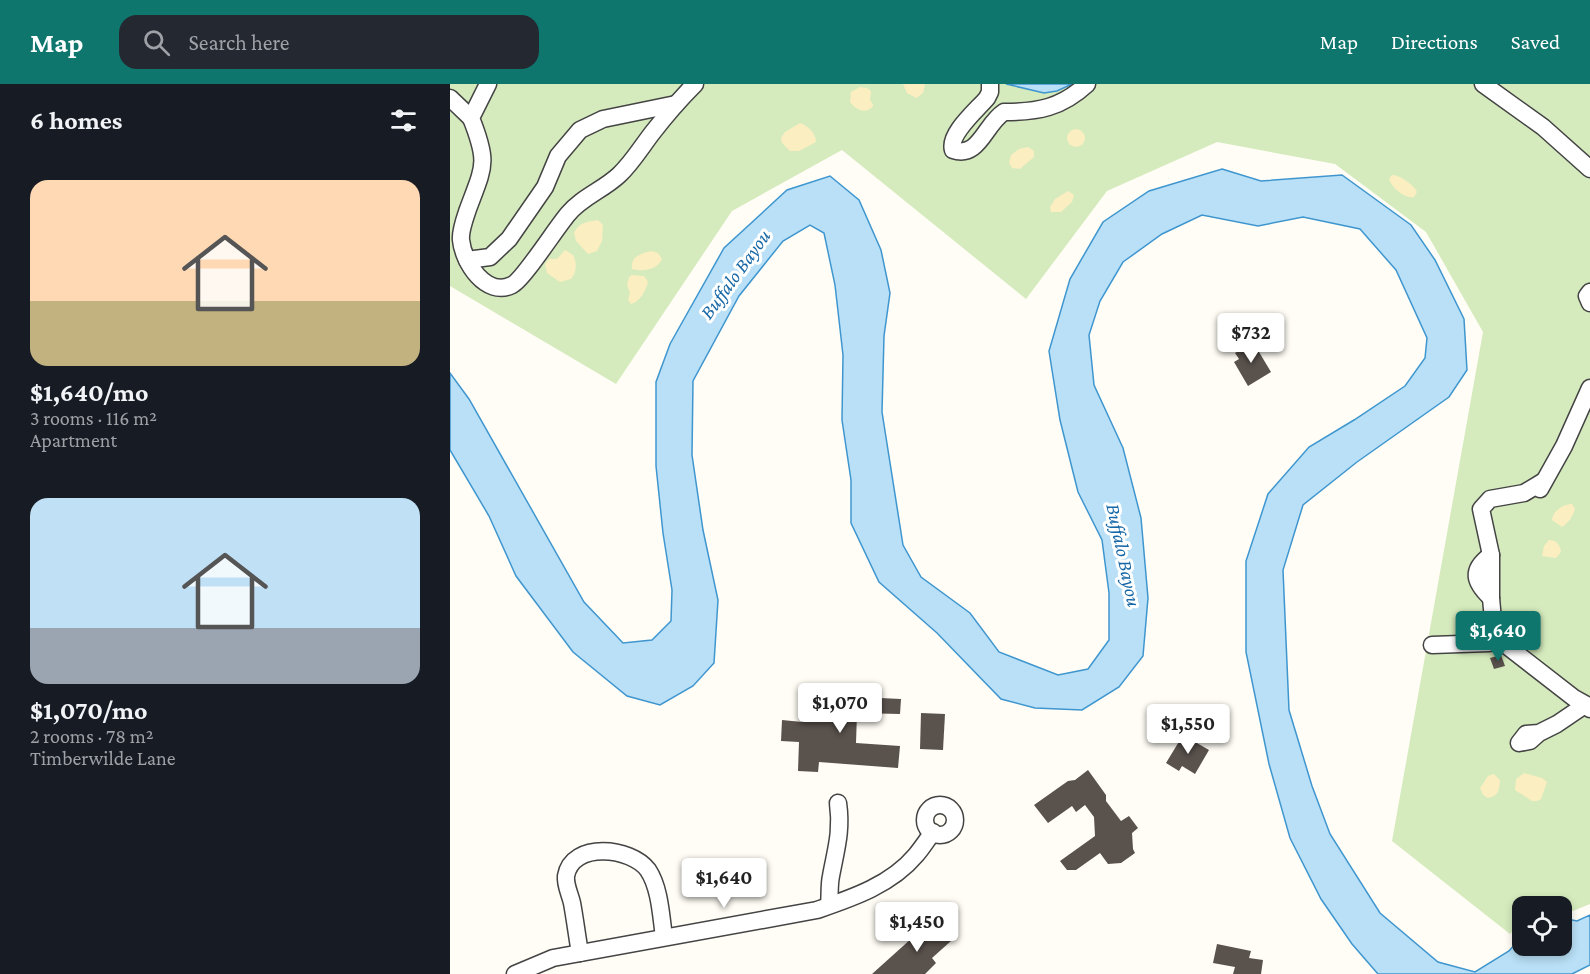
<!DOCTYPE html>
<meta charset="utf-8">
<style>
:root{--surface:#171b24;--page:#242831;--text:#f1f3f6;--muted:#9ea1a6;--accent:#0f766e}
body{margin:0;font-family:"Crimson Pro",serif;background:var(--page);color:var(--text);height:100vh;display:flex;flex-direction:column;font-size:22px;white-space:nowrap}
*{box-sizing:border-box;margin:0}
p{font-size:20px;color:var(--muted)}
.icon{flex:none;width:33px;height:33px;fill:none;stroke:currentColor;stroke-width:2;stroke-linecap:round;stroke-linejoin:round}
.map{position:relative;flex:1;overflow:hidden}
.details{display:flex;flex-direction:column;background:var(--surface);width:450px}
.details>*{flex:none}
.tools{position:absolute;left:1062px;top:812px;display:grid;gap:12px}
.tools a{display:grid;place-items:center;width:60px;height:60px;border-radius:12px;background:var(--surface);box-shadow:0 3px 9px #0003;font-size:30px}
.price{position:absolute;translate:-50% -51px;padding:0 14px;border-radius:6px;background:#fff;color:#222;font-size:20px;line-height:39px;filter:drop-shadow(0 2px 3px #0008)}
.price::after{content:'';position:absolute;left:50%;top:36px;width:18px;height:14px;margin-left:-9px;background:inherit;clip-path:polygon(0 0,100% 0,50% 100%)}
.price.active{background:var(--accent);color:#fff}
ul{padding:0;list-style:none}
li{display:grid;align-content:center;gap:12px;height:318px;padding:0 30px}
li span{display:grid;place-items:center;height:186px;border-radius:18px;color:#555}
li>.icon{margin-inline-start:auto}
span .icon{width:108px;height:108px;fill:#fffc;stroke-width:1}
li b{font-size:26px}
h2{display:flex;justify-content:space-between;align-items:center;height:72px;padding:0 30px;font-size:26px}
header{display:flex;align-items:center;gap:36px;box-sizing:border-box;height:84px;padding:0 30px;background:var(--accent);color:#fff}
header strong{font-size:28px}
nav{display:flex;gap:33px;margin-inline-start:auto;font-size:21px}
.search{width:420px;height:54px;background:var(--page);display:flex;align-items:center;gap:15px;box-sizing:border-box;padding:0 21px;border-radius:18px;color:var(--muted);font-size:22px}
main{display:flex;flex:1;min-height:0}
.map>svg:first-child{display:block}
.green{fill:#d5ebbd}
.sand{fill:#fbeec1}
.water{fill:#b9e0f7;stroke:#3f96cf;stroke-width:1.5}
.building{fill:#5a524d}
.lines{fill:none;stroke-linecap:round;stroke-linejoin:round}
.minor-casing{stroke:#444;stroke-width:19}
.minor{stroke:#fff;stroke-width:16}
.labels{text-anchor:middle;stroke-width:6;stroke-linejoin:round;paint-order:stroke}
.water-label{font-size:20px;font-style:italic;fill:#1768a6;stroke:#fff}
</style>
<header>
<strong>Map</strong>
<div class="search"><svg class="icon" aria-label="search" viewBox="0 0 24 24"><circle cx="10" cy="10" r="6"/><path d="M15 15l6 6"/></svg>Search here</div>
<nav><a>Map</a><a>Directions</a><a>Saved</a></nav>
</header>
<main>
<section class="details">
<h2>6 homes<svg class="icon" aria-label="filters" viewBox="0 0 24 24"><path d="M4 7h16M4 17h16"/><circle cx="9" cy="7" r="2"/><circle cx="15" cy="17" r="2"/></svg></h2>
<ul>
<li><span style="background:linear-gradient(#ffd9b3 65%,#c2b280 0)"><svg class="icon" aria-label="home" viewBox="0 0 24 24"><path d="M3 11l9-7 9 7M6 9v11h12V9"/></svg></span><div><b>$1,640/mo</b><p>3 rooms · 116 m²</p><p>Apartment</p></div></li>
<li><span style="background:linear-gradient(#bfe0f5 70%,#9aa5b1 0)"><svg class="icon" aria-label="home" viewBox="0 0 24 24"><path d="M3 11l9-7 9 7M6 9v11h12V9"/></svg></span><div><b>$1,070/mo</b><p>2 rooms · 78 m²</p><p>Timberwilde Lane</p></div></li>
</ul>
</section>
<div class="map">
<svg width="1140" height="890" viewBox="0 0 1140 890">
<rect width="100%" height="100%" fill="#fffdf5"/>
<!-- green -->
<path class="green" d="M 0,0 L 1140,0 L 1140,820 L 1123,827 L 1112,825 L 1112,822 L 1072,822 L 1072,837 L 1060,850 L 942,757 L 1033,248 L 976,148 L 885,80 L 767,58 L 657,107 L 576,215 L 392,66 L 282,127 L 166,300 L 0,202 Z"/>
<!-- sand -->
<g class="sand">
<path d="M 453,0 L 475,0 L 473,9 L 466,14 L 457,9 Z"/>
<path d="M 410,3 L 417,4 L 421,7 L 420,16 L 423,20 L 423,22 C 416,31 406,26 400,18 L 401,8 Z"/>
<path d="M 350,39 C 358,42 366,49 366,58 L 349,67 L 340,67 L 332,59 L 331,54 L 335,48 Z"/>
<circle cx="626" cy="54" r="9"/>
<path d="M 578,63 L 584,67 L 584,73 L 570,85 L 562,84 L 559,79 L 561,71 L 569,65 Z"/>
<path d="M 942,91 C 950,91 964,101 967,108 L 964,113 C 955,115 942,104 939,95 Z"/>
<path d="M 618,107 L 624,111 L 622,118 L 611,128 L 601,128 L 600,123 L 605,115 Z"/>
<path d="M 148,136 L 153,141 L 152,157 L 147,167 L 138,170 L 126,157 L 124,149 C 129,138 137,138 148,136 Z"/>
<path d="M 115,166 L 123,171 C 127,178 127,189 121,195 L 110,198 L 97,189 L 95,180 L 99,175 L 107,175 Z"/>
<path d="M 202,167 L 208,169 L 212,175 C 207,186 193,188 182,185 C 180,172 192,169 202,167 Z"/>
<path d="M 182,191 L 194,192 L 198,198 C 196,206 190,218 181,220 L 178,216 L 180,209 L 177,201 L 179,193 Z"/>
<path d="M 1122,420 L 1125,425 C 1123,432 1118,439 1112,443 L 1102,436 C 1103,427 1113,420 1122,420 Z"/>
<path d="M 1099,456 C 1107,456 1110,461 1111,468 L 1106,474 L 1092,472 L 1094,462 Z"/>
<path d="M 1074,689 L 1092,694 L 1097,698 L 1091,715 L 1087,717 L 1082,717 L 1065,706 L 1066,695 Z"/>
<path d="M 1044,690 L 1050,696 C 1049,706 1049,712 1038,714 L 1033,711 L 1030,704 L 1038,692 Z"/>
</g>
<!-- water -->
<g class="water">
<path d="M 556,0 L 622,0 L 607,7 L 594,9 Z"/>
<path d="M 772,85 L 811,97 L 892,91 L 961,141 L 985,176 L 1014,235 L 1017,286 L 999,313 L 907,378 L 853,421 L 833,486 L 839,626 L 862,702 L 880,750 L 930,829 L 988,878 L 1025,888 L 1059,867 L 1072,852 L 1072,861 L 1112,861 L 1112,834 L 1127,837 L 1140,831 L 1140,881 L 1122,890 L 928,890 L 902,860 L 871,815 L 840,754 L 819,680 L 796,568 L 796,477 L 818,410 L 859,363 L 904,336 L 955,302 L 975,274 L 977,254 L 946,186 L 910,145 L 853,133 L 808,142 L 752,131 L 712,150 L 673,178 L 650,217 L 639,251 L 644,301 L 673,364 L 691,434 L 698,514 L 693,572 L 669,603 L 632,626 L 585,624 L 551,615 L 487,549 L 429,498 L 401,439 L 401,396 L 392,336 L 393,271 L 385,201 L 374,149 L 360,141 L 333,157 L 289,212 L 243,297 L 242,371 L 253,446 L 268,516 L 264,579 L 243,602 L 210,621 L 177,612 L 123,568 L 66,492 L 39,432 L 0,366 L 0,289 L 19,315 L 134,518 L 173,559 L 202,556 L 221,537 L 222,506 L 213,449 L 206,382 L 206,298 L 220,260 L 274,164 L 337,106 L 380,92 L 409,116 L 431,166 L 440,209 L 434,252 L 432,328 L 453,461 L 471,493 L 520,529 L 549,568 L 608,591 L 638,585 L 659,556 L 659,509 L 652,456 L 628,408 L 610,336 L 599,267 L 620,195 L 653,138 L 699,107 Z"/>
</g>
<!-- building -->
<g class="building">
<path d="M 803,258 L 821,288 L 798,302 L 784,278 L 789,275 L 785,269 Z"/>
<path d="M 1051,571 L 1055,582 L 1044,585 L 1040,574 Z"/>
<path d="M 368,611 L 451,615 L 450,630 L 407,629 L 406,659 L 450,662 L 448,684 L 369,678 L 368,688 L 348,687 L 349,658 L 331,657 L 332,636 L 352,638 L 353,627 L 367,628 Z"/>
<path d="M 471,629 L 495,630 L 493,666 L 470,665 Z"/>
<path d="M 733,651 L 759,666 L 745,690 L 732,682 L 729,687 L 716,679 Z"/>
<path d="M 638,686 L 656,711 L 656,717 L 671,737 L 679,732 L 688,744 L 682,749 L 683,765 L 685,769 L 671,779 L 658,780 L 650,769 L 626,786 L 617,786 L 610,777 L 645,752 L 644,733 L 635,721 L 626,728 L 622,722 L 598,739 L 584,721 L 618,697 L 625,696 Z"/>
<path d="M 482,836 L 501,857 L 482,874 L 486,879 L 475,890 L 422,890 Z"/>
<path d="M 767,860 L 801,867 L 799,874 L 813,876 L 811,890 L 783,890 L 785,883 L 763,879 Z"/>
</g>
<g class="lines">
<defs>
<g id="minor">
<path d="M 38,0 L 21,34 C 39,79 34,82 18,125 C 15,134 10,147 11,156 C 13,178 36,214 62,201 C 73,196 106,144 118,130 C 132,113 153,106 169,91 C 182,79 192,62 203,48 C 216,31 230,15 245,0"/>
<path d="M 540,0 L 540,8 L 537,14 C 527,26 498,50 503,66 C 529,75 535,40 554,28 C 588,28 611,24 637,0"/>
<path d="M 1033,0 L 1093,43 L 1140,85"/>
<path d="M 0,14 L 21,34"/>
<path d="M 17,176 L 40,173 L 59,155 L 95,103 L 108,72 L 130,46 L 153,35 L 226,20"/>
<path d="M 1140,208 L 1137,212 L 1140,219"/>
<path d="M 1090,405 L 1114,362 L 1140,304"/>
<path d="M 1041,514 C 1024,498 1020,486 1041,471"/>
<path d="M 1048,555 L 1043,536 L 1041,514 L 1041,471 L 1031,425 L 1040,415 L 1074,409 L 1094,397"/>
<path d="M 982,561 L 1039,559 L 1048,555 L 1124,614 L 1140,623"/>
<path d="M 1089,649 L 1076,650 L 1069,659 L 1080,657 L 1089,649 L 1107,640 L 1135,621 L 1140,625"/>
<circle cx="490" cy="736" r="15"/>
<path d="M 379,821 C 380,812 379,801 381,792 C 386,765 392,747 388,719"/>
<path d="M 130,869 C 127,852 125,835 122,819 C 120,810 115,801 116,792 C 122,757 181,763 198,786 C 210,804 211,832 214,853"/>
<path d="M 65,890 L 103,874 L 367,826 C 402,814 441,801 466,771 C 472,764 477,756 483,748"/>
</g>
</defs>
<!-- minor casing -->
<use href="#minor" class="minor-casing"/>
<!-- minor -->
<use href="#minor" class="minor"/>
</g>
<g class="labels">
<!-- water labels -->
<g class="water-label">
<text transform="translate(285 190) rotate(-54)" y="7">Buffalo Bayou</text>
<text transform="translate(674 471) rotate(78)" y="7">Buffalo Bayou</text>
</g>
</g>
</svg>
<div class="tools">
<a><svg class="icon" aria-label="locate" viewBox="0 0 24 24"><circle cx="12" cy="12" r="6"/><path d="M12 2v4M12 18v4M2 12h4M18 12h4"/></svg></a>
</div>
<b class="price" style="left:801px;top:280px">$732</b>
<b class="price active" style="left:1048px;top:578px">$1,640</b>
<b class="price" style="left:390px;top:650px">$1,070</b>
<b class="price" style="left:738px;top:671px">$1,550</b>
<b class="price" style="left:274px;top:825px">$1,640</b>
<b class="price" style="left:467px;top:869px">$1,450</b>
</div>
</main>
